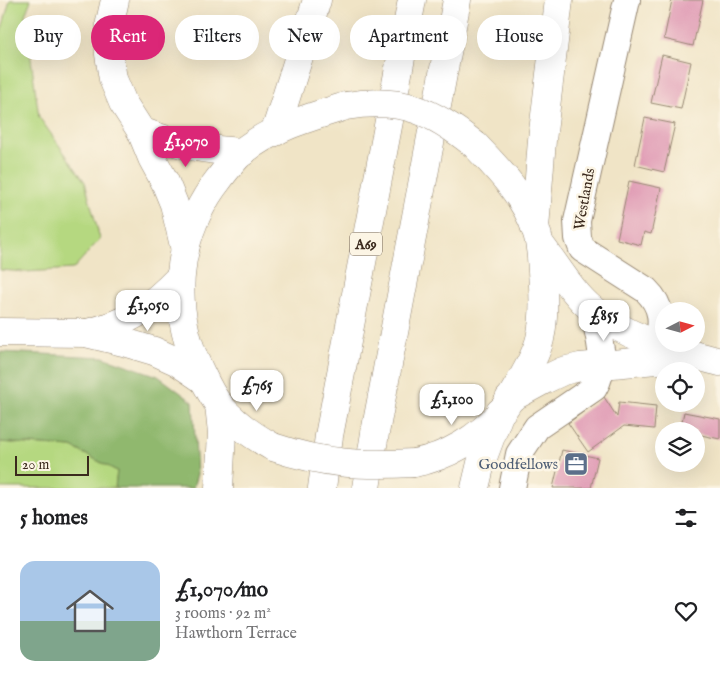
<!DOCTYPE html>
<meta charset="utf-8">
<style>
:root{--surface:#fff;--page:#f6f6f6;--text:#202124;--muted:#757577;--accent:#db2777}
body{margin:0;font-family:"IM FELL English",serif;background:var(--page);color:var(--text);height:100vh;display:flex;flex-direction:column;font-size:19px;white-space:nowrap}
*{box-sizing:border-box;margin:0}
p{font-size:16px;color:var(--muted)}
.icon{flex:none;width:28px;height:28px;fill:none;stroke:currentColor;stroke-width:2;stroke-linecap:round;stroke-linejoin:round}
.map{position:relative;height:488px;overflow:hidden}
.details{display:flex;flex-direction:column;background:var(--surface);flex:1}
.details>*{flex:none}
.guide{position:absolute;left:15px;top:15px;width:690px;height:45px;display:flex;gap:10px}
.needle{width:32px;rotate:84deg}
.tools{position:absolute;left:655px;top:302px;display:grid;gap:10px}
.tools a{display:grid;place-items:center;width:50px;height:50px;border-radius:50%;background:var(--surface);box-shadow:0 5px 20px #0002;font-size:25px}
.scale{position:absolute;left:15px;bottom:12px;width:74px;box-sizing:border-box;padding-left:5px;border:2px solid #3b2a1e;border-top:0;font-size:14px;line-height:18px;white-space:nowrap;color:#3b2a1e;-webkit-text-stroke:4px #fcf5e5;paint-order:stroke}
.price{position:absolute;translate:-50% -42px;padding:0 11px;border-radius:10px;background:#fff;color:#222;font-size:16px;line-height:32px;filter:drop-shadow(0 1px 2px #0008)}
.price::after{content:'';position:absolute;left:50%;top:30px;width:15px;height:11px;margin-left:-8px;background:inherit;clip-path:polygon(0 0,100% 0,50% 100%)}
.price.on{background:var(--accent);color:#fff}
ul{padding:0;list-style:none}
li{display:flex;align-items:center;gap:15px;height:125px;padding:0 20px}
li span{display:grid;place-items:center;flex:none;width:140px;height:100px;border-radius:15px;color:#555}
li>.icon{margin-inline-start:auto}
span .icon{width:60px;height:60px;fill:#fffc;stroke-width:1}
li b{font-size:21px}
h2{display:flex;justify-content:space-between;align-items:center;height:60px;padding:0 20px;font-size:21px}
.chip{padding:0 18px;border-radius:22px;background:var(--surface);box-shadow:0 5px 20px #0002;font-size:18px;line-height:45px}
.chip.on{background:var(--accent);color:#fff}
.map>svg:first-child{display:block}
.green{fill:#b5d880;stroke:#78814f}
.forest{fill:#90b86e;stroke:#667146}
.building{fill:#df98b3}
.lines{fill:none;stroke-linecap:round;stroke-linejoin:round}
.minor-casing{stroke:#968772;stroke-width:28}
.tertiary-casing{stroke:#968772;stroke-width:29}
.secondary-casing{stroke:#968772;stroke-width:29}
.trunk-casing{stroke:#968772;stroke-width:29}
.minor{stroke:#fff;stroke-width:26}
.tertiary{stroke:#fff;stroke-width:28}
.secondary{stroke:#fff;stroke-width:28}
.trunk{stroke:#fff;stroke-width:28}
.secondary-bridge-casing{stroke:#968772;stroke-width:29;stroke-linecap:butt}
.secondary-bridge{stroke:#fff;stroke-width:28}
.labels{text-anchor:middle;stroke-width:5;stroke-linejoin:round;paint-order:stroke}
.shield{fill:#fcf5e5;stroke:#75675a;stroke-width:1}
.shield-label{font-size:14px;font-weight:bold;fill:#3b2a1e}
.street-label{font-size:15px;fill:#3b2a1e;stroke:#fcf5e5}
.service-label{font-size:15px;fill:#4e5e75;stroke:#fcf5e5;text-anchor:end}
</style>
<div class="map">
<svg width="720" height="488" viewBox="0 0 720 488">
<rect width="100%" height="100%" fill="#fcf5e5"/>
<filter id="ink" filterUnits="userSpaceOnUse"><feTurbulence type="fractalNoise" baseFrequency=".02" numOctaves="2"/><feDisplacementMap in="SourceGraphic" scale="10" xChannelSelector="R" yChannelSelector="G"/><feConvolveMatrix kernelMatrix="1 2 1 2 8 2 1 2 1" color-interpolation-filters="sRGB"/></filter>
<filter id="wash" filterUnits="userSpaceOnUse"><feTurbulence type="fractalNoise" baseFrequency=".0096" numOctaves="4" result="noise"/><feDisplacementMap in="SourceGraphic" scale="20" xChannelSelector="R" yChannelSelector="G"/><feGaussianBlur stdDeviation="1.12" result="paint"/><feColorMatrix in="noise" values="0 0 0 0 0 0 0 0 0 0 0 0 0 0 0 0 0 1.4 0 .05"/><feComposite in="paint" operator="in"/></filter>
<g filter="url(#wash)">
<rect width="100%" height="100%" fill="#f0e4c6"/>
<!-- green -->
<g class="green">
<path d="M 10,0 L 31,0 L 25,15 L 39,117 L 85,182 L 100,239 L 73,269 L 25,272 L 0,270 L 0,36 Z"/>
<path d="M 0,442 L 72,447 L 117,471 L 115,488 L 0,488 Z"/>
</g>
<!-- forest -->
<path class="forest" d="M 0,352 L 103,357 L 158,376 L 193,402 L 197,474 L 193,488 L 115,488 L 117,471 L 72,447 L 0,442 Z"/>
<g id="blocks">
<!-- building -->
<g class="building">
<path d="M 672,0 L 703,0 L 693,46 L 664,39 Z"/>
<path d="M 662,55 L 691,62 L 681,109 L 651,103 Z"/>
<path d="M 645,118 L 675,124 L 664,172 L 635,165 Z"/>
<path d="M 629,181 L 661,188 L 651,234 L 644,232 L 641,245 L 617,239 Z"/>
<path d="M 604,397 L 617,417 L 619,402 L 656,406 L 654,429 L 624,426 L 588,452 L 568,423 Z"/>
<path d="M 684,412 L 720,419 L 720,439 L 696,434 L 696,431 L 680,431 Z"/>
<path d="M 562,450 L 598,458 L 591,488 L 553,488 Z"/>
</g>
</g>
</g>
<g filter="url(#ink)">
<use href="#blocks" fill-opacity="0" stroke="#968772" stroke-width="1"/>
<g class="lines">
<defs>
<g id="minor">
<path d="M 627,0 L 577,221 L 578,238 L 582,249 L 646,290 C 669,312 659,332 656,360"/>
<path d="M 512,488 L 519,454 L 537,427 L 594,388 C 609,364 598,335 593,310"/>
</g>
<g id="tertiary">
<path d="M 540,244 C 557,266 572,293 593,310 C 629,340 676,350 720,362"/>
<path d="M 0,332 L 85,333 L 127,343 L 154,351 L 176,361 L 204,380"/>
<path d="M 87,333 C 129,323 150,308 180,277"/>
<path d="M 509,399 L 544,380 L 563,371 L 580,367 L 656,360 L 684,361"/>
</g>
<g id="secondary">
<path d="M 115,0 L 110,22 L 109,54 L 113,79 L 123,103 L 141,131 L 152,158 L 165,182 L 174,204 L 185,250"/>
<path d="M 141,131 C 178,145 203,150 243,152"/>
<path d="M 273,447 C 253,436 235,424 220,406 C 212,396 206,384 201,373 C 170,312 174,243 213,187 C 222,175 231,162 242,152 C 271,128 310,117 346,106"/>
<path d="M 414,463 C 447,457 479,438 501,412 C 508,404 513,393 519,384 C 527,370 536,355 540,339 C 545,317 544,294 542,271 C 541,257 541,244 536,230 C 525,197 499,170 475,145"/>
</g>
<g id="trunk">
<path d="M 275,132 L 317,0"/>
<path d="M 535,228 L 542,140 L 559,0"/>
<path d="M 219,404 L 222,433 L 219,488"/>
<path d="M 322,488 L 329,436 L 412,0"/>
<path d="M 366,488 L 375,433 L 457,0"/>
<path d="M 475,488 L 481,463 L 500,412"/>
</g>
</defs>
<!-- minor casing -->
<use href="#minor" class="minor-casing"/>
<!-- tertiary casing -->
<use href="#tertiary" class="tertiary-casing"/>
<!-- secondary casing -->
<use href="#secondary" class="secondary-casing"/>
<!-- trunk casing -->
<use href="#trunk" class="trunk-casing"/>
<!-- minor -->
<use href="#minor" class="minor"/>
<!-- tertiary -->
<use href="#tertiary" class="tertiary"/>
<!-- secondary -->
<use href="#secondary" class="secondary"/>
<!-- trunk -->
<use href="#trunk" class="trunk"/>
<defs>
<g id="secondary-bridge">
<path d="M 346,106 C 401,97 432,110 475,145"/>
<path d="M 273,447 C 323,464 363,466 414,463"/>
</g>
</defs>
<!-- secondary-bridge casing -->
<use href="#secondary-bridge" class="secondary-bridge-casing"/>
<!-- secondary-bridge -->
<use href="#secondary-bridge" class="secondary-bridge"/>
</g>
</g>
<!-- icons -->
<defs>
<symbol id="office-square" viewBox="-11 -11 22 22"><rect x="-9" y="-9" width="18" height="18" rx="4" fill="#5c6f8a" stroke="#fcf5e5"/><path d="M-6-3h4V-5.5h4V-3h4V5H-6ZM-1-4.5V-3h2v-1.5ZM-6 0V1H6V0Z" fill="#fff"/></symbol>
</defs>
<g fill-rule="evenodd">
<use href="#office-square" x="562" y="450" width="28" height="28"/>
</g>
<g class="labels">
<!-- shield labels -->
<rect class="shield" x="350" y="232.5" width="32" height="23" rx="4"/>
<g class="shield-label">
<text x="366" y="249">A69</text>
</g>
<!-- street labels -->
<g class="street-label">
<text transform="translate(584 199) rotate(-80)" y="5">Westlands</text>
</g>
<!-- service labels -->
<g class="service-label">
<text x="558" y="469">Goodfellows</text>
</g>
</g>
</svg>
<div class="tools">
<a><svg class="needle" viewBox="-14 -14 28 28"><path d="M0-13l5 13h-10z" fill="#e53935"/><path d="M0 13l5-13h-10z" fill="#757577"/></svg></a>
<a><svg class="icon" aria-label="locate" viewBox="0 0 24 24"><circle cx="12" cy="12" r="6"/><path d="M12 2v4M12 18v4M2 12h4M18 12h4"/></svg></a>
<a><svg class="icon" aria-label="layers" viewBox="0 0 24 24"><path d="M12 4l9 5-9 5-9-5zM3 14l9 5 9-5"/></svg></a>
</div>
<div class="scale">20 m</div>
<b class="price on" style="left:186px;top:168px">£1,070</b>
<b class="price" style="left:148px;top:332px">£1,050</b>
<b class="price" style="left:604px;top:342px">£855</b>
<b class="price" style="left:257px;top:412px">£765</b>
<b class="price" style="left:452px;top:426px">£1,100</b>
<div class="guide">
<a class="chip">Buy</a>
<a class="chip on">Rent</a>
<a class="chip">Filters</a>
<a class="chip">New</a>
<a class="chip">Apartment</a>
<a class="chip">House</a>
</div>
</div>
<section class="details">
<h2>5 homes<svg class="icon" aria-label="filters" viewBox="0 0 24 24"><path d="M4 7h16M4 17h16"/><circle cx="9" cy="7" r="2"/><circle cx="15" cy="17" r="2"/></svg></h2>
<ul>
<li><span style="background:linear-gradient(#a9c7e8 60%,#7fa58c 0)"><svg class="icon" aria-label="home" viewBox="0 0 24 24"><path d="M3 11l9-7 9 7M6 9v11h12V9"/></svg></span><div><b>£1,070/mo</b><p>3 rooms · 92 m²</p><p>Hawthorn Terrace</p></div><svg class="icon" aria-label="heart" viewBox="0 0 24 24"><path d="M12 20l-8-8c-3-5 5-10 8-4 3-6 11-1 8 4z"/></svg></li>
</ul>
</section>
